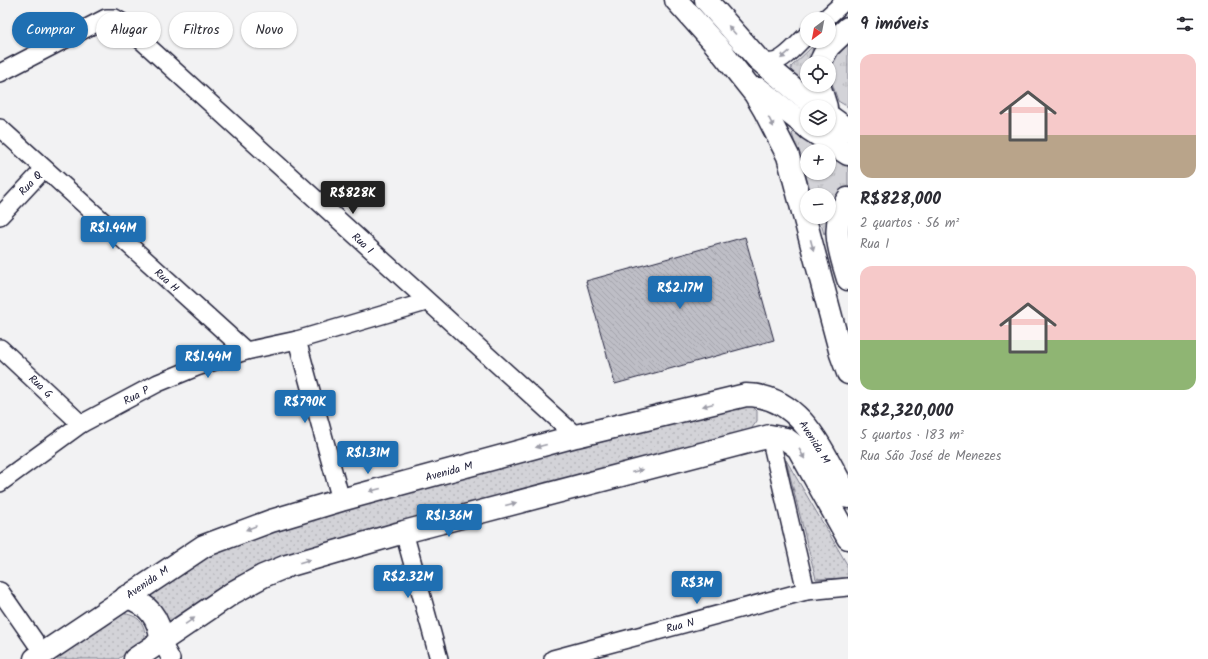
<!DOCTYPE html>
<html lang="pt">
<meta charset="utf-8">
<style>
:root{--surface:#fff;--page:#f2f2f3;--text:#2b2b33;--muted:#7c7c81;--accent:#1f6fb2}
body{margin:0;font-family:Kalam,sans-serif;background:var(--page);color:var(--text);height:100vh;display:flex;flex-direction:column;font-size:15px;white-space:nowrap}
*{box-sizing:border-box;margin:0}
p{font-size:13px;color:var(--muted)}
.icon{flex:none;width:22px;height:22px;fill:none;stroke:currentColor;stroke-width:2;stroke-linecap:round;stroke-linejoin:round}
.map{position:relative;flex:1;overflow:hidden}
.drawer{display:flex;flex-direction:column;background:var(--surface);width:360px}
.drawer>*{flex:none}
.banner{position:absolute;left:12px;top:12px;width:380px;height:36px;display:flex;gap:8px}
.needle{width:26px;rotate:212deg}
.controls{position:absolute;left:800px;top:12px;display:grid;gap:8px}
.controls a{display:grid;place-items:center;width:36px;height:36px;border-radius:50%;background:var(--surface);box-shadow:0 1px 3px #0004;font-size:20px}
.price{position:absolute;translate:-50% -34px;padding:0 9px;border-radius:4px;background:var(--accent);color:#fff;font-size:13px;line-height:26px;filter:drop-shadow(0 1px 2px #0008)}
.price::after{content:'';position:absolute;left:50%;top:24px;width:12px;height:9px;margin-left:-6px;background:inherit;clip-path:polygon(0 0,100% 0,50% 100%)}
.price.selected{background:#222;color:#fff}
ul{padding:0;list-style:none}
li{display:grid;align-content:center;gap:8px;height:212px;padding:0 12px}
li span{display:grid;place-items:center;height:124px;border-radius:12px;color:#555}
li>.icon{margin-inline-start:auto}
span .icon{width:72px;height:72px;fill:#fffc;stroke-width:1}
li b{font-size:17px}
h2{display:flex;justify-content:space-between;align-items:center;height:48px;padding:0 12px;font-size:17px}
.pill{padding:0 14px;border-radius:18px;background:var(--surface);box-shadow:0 1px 3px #0004;font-size:14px;line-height:36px}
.pill.selected{background:var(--accent);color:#fff}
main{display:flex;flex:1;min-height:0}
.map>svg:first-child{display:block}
.grass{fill:url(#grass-tufts);stroke:#7a7a8a}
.park{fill:url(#park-dots);stroke:#7a7a8a}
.building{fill:url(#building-back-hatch);stroke:#22223b}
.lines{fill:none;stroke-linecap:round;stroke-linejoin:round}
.street-casing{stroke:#22223b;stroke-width:20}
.secondary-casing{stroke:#22223b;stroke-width:25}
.primary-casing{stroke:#22223b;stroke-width:25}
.street{stroke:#fff;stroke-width:17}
.secondary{stroke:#fff;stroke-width:22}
.primary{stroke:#fff;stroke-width:22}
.oneway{fill:#9c9ca7}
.labels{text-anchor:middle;stroke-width:3.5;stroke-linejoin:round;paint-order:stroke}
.street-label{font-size:11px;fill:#22223b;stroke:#fff}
</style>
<main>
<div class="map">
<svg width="848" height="659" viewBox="0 0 848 659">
<defs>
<pattern id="grass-tufts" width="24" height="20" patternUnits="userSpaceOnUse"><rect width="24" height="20" fill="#d3d3d8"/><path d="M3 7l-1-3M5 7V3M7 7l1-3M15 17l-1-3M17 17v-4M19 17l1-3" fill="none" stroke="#b5b5ba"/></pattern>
<pattern id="park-dots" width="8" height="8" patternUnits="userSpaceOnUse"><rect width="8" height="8" fill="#d3d3d8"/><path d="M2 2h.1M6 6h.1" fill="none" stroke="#b5b5ba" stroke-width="1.8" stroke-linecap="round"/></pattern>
<pattern id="building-back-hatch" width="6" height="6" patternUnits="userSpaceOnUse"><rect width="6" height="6" fill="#bebec6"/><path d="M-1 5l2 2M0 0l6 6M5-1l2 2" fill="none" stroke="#a3a3ab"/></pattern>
</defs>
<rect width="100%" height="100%" fill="#f2f2f3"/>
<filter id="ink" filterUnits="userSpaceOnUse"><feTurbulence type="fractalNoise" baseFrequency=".025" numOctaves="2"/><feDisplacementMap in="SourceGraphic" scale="8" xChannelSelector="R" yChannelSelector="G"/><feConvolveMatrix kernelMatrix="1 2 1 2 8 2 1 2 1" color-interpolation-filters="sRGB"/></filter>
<g filter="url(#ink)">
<!-- grass -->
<g class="grass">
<path d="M 848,45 L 848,107 L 838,101 L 832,83 L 832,65 L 838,55 Z"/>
<path d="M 813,46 L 810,63 L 807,63 L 807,85 L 792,73 L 791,67 Z"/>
<path d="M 795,131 L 822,151 L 807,151 L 807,173 L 829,173 L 829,155 L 848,166 L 848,188 L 824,234 L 819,217 L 829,217 L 829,195 L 812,195 L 792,134 Z"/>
</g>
<!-- park -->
<g class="park">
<path d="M 742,403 L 751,405 L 757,411 L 757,421 L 749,432 L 265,564 L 232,579 L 166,623 L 143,596 L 207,553 L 279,525 Z"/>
<path d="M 786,460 L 848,566 L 848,578 L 816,579 Z"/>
<path d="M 119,613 C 135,614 145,620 145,637 L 141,643 L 118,659 L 52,659 Z"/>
</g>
<!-- building -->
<path class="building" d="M 745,237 L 774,340 L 615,384 L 586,281 Z"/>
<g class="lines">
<defs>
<g id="street">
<path d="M 825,19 L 846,0"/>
<path d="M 758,59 C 762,61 767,63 773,62 C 785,60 798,43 807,35"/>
<path d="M 0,73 L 106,18 L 115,18 L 120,21 L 576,436"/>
<path d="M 0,128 L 246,351"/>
<path d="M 0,216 L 44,169"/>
<path d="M 297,340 L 341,500"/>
<path d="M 0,348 L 81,424"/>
<path d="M 770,436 L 806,591"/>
<path d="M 0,483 L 81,424 L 158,383 L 197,367 L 246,351 L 297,340 L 426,302"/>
<path d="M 404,532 L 439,659"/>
<path d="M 0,591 L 43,653"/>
<path d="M 161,641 L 171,659"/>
<path d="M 553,659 L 806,591 L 848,587"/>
</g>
<g id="secondary">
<path d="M 126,597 C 147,603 160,618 161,641"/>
<path d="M 35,659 L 204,546 L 271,521 L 341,500 L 576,436 L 746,395 C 803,395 824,455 848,497"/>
<path d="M 135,659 L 234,592 L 263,576 L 287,566 L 404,532 L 770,436 L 786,439 L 798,448 L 848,538"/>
</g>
<g id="primary">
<path d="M 676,0 L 725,55"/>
<path d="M 706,0 L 758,59 L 816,107"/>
<path d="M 716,45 L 755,94 L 765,111 L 788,156 L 841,354 L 848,373"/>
<path d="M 820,63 L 828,47 L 848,28"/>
<path d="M 819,85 L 826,107"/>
<path d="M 759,89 L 807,127"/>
<path d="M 829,116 L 848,130"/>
<path d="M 809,129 L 848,154"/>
<path d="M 848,199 C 829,224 840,252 848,279"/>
</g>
</defs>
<!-- street casing -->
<use href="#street" class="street-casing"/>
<!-- secondary casing -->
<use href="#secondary" class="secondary-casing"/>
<!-- primary casing -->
<use href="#primary" class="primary-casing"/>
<!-- street -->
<use href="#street" class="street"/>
<!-- secondary -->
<use href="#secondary" class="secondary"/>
<!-- primary -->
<use href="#primary" class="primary"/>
</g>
<!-- one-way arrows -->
<defs><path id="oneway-solid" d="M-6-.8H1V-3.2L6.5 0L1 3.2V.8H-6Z"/></defs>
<g class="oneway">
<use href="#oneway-solid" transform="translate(732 30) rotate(-131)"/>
<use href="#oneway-solid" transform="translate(785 55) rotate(139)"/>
<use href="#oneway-solid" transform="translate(771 122) rotate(63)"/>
<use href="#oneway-solid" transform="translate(812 245) rotate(75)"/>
<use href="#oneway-solid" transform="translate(708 405) rotate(166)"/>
<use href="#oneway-solid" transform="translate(541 446) rotate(165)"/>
<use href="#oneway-solid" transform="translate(802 454) rotate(61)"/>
<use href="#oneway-solid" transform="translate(637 471) rotate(-15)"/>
<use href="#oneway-solid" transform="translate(375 490) rotate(165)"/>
<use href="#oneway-solid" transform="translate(511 504) rotate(-15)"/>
<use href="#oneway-solid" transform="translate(251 528) rotate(159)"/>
<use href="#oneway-solid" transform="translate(305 561) rotate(-16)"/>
<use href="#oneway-solid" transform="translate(190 621) rotate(-34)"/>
</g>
</g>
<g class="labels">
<!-- street labels -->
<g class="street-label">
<text transform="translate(30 183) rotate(-47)" y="4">Rua Q</text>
<text transform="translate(363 243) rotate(43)" y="4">Rua I</text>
<text transform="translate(167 280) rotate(42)" y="4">Rua H</text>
<text transform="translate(41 386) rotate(43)" y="4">Rua G</text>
<text transform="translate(136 395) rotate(-28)" y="4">Rua P</text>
<text transform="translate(815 442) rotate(58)" y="4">Avenida M</text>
<text transform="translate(449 471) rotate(-15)" y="4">Avenida M</text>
<text transform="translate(147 582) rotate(-34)" y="4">Avenida M</text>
<text transform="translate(680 625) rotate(-15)" y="4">Rua N</text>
</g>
</g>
</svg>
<div class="controls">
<a><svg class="needle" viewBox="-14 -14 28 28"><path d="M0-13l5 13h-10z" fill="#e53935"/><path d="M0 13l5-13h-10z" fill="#7c7c81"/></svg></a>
<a><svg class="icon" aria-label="locate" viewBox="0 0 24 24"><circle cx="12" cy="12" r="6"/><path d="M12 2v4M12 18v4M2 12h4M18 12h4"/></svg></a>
<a><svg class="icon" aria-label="layers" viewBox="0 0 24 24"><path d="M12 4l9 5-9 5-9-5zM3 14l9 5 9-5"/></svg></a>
<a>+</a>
<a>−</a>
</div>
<b class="price selected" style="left:353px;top:215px">R$828K</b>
<b class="price" style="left:113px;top:250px">R$1.44M</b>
<b class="price" style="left:680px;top:310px">R$2.17M</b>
<b class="price" style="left:208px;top:379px">R$1.44M</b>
<b class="price" style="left:305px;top:424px">R$790K</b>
<b class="price" style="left:368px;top:475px">R$1.31M</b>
<b class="price" style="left:449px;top:538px">R$1.36M</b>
<b class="price" style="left:408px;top:599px">R$2.32M</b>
<b class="price" style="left:697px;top:605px">R$3M</b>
<div class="banner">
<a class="pill selected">Comprar</a>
<a class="pill">Alugar</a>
<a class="pill">Filtros</a>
<a class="pill">Novo</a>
</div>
</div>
<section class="drawer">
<h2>9 imóveis<svg class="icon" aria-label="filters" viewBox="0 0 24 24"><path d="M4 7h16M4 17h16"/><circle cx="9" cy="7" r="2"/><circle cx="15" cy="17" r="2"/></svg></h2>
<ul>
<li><span style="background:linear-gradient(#f6c9c9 65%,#b9a48a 0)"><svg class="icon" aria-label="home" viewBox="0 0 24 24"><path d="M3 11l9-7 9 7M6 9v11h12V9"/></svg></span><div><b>R$828,000</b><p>2 quartos · 56 m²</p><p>Rua I</p></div></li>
<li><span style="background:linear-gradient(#f6c9c9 60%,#8fb573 0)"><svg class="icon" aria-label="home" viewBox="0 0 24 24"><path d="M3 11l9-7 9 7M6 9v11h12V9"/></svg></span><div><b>R$2,320,000</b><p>5 quartos · 183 m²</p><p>Rua São José de Menezes</p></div></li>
</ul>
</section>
</main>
